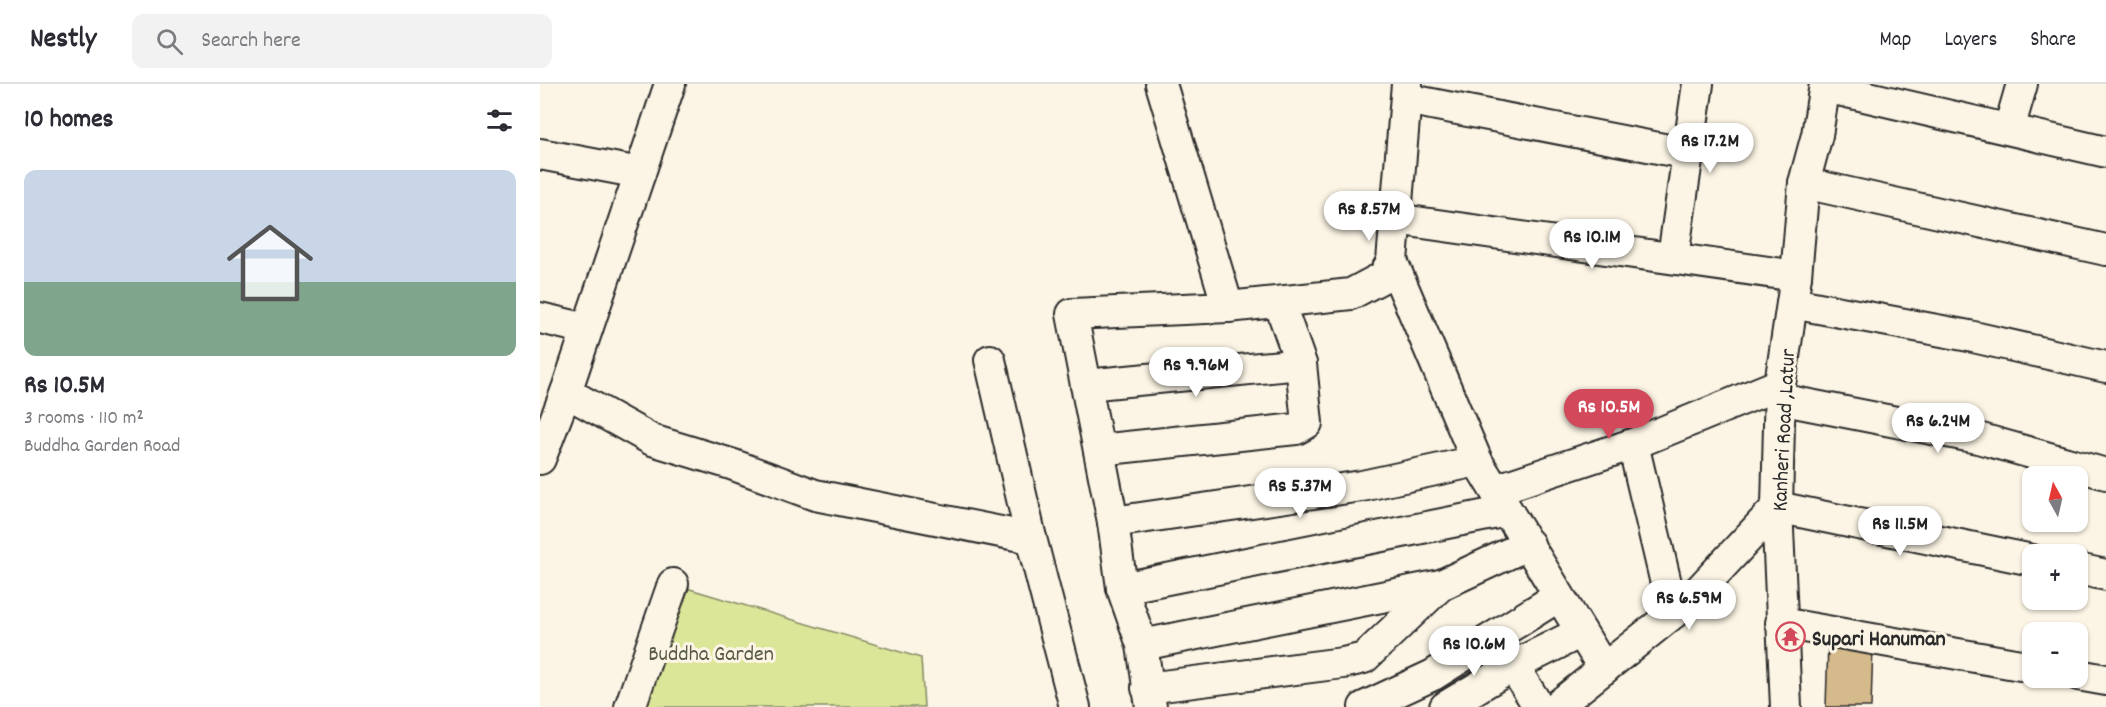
<!DOCTYPE html>
<meta charset="utf-8">
<style>
:root{--surface:#fff;--page:#f2f2f3;--text:#2b2b33;--muted:#7c7c81;--line:#e1e1e2;--accent:#d1495b}
body{margin:0;font-family:Dekko,sans-serif;background:var(--page);color:var(--text);height:100vh;display:flex;flex-direction:column;font-size:22px;white-space:nowrap}
*{box-sizing:border-box;margin:0}
p{font-size:20px;color:var(--muted)}
.icon{flex:none;width:33px;height:33px;fill:none;stroke:currentColor;stroke-width:2;stroke-linecap:round;stroke-linejoin:round}
.map{position:relative;flex:1;overflow:hidden}
.panel{display:flex;flex-direction:column;background:var(--surface);width:540px}
.panel>*{flex:none}
.needle{width:39px;rotate:352deg}
.controls{position:absolute;left:1482px;top:382px;display:grid;gap:12px}
.controls a{display:grid;place-items:center;width:66px;height:66px;border-radius:12px;background:var(--surface);box-shadow:0 2px 4px #0004;font-size:30px}
.price{position:absolute;translate:-50% -51px;padding:0 14px;border-radius:21px;background:#fff;color:#222;font-size:20px;line-height:39px;filter:drop-shadow(0 2px 3px #0008)}
.price::after{content:'';position:absolute;left:50%;top:36px;width:18px;height:14px;margin-left:-9px;background:inherit;clip-path:polygon(0 0,100% 0,50% 100%)}
.price.active{background:var(--accent);color:#fff}
ul{padding:0;list-style:none}
li{display:grid;align-content:center;gap:12px;height:318px;padding:0 24px}
li span{display:grid;place-items:center;height:186px;border-radius:12px;color:#555}
li>.icon{margin-inline-start:auto}
span .icon{width:108px;height:108px;fill:#fffc;stroke-width:1}
li b{font-size:26px}
h2{display:flex;justify-content:space-between;align-items:center;height:72px;padding:0 24px;font-size:26px}
header{display:flex;align-items:center;gap:36px;box-sizing:border-box;height:84px;padding:0 30px;background:var(--surface);border-bottom:2px solid var(--line)}
header strong{font-size:28px}
nav{display:flex;gap:33px;margin-inline-start:auto;font-size:21px}
.search{width:420px;height:54px;background:var(--page);display:flex;align-items:center;gap:15px;box-sizing:border-box;padding:0 21px;border-radius:12px;color:var(--muted);font-size:22px}
main{display:flex;flex:1;min-height:0}
.map>svg:first-child{display:block}
.green{fill:#dbe699;stroke:#838862;stroke-width:1.5}
.building{fill:#d5ba8b;stroke:#2b2b2b;stroke-width:1.5}
.lines{fill:none;stroke-linecap:round;stroke-linejoin:round}
.minor-casing{stroke:#2b2b2b;stroke-width:34}
.minor{stroke:#fcf5e5;stroke-width:30}
.labels{text-anchor:middle;stroke-width:6;stroke-linejoin:round;paint-order:stroke}
.street-label{font-size:22px;fill:#2b2b2b;stroke:#fcf5e5}
.poi-label{font-size:22px;font-weight:bold;fill:#2b2b2b;stroke:#fcf5e5;text-anchor:start}
.park-label{font-size:22px;fill:#575a46;stroke:#fcf5e5}
</style>
<header>
<strong>Nestly</strong>
<div class="search"><svg class="icon" aria-label="search" viewBox="0 0 24 24"><circle cx="10" cy="10" r="6"/><path d="M15 15l6 6"/></svg>Search here</div>
<nav><a>Map</a><a>Layers</a><a>Share</a></nav>
</header>
<main>
<section class="panel">
<h2>10 homes<svg class="icon" aria-label="filters" viewBox="0 0 24 24"><path d="M4 7h16M4 17h16"/><circle cx="9" cy="7" r="2"/><circle cx="15" cy="17" r="2"/></svg></h2>
<ul>
<li><span style="background:linear-gradient(#c9d6e8 60%,#7fa58c 0)"><svg class="icon" aria-label="home" viewBox="0 0 24 24"><path d="M3 11l9-7 9 7M6 9v11h12V9"/></svg></span><div><b>Rs 10.5M</b><p>3 rooms · 110 m²</p><p>Buddha Garden Road</p></div></li>
</ul>
</section>
<div class="map">
<svg width="1566" height="623" viewBox="0 0 1566 623">
<rect width="100%" height="100%" fill="#fcf5e5"/>
<filter id="ink" filterUnits="userSpaceOnUse"><feTurbulence type="fractalNoise" baseFrequency=".0167" numOctaves="2"/><feDisplacementMap in="SourceGraphic" scale="12" xChannelSelector="R" yChannelSelector="G"/><feConvolveMatrix kernelMatrix="1 2 1 2 8 2 1 2 1" color-interpolation-filters="sRGB"/></filter>
<g filter="url(#ink)">
<!-- green -->
<path class="green" d="M 133,500 L 381,574 L 384,623 L 90,623 Z"/>
<!-- building -->
<path class="building" d="M 1288,559 L 1333,561 L 1331,623 L 1286,623 Z"/>
<g class="lines">
<defs>
<g id="minor">
<path d="M 1285,3 L 1566,68"/>
<path d="M 866,15 L 1149,70"/>
<path d="M 1469,45 L 1482,0"/>
<path d="M 0,70 L 100,89"/>
<path d="M 1264,99 L 1566,166"/>
<path d="M 855,135 L 1256,192"/>
<path d="M 1133,173 L 1158,0"/>
<path d="M 852,177 L 937,377 L 1064,585"/>
<path d="M 1252,219 L 1429,252 L 1566,283"/>
<path d="M 688,223 L 811,210 L 843,193 L 852,177 L 867,0"/>
<path d="M 0,234 L 47,245"/>
<path d="M 450,276 L 491,454 L 535,623"/>
<path d="M 546,301 L 761,280"/>
<path d="M 26,308 L 130,0"/>
<path d="M 1239,315 L 1438,354 L 1566,390"/>
<path d="M 559,366 L 756,345 L 767,339 L 761,280 L 739,218"/>
<path d="M 0,375 L 26,308 L 112,356 L 191,380 L 275,411 L 491,454"/>
<path d="M 955,406 L 1093,360"/>
<path d="M 573,438 L 822,402 L 937,377"/>
<path d="M 1538,485 L 1566,491"/>
<path d="M 582,504 L 967,427"/>
<path d="M 1133,529 L 1093,360 L 1240,300"/>
<path d="M 1241,539 L 1492,583"/>
<path d="M 602,561 L 901,501 L 989,460"/>
<path d="M 973,582 L 999,623"/>
<path d="M 1538,591 L 1566,596"/>
<path d="M 607,604 L 803,579 L 824,574 L 901,501"/>
<path d="M 90,623 L 133,500"/>
<path d="M 611,623 L 602,561 L 582,504 L 573,438 L 532,230 L 688,223 L 621,0"/>
<path d="M 824,623 L 893,591 L 1019,512"/>
<path d="M 905,623 L 973,582 L 1041,548"/>
<path d="M 1016,623 L 1151,515 L 1237,423 L 1492,476"/>
<path d="M 1246,623 L 1237,423 L 1240,300 L 1256,192 L 1264,99 L 1277,51 L 1285,0"/>
</g>
</defs>
<!-- minor casing -->
<use href="#minor" class="minor-casing"/>
<!-- minor -->
<use href="#minor" class="minor"/>
</g>
</g>
<!-- icons -->
<defs>
<symbol id="temple-ring" viewBox="-11 -11 22 22"><circle r="9.5" fill="#fcf5e5" stroke="#d1495b" stroke-width="1.5"/><path d="M0-6L5-2H3V0L6.5 2.5H4V6H1.5V3h-3V6H-4V2.5H-6.5L-3 0V-2H-5Z" fill="#d1495b"/></symbol>
</defs>
<g fill-rule="evenodd">
<use href="#temple-ring" x="1234" y="536" width="33" height="33"/>
</g>
<g class="labels">
<!-- street labels -->
<g class="street-label">
<text transform="translate(1242 346) rotate(-87)" y="8">Kanheri Road ,Latur</text>
</g>
<!-- poi labels -->
<g class="poi-label">
<text x="1272" y="561">Supari Hanuman</text>
</g>
<!-- park labels -->
<g class="park-label">
<text x="171" y="576">Buddha Garden</text>
</g>
</g>
</svg>
<div class="controls">
<a><svg class="needle" viewBox="-14 -14 28 28"><path d="M0-13l5 13h-10z" fill="#e53935"/><path d="M0 13l5-13h-10z" fill="#7c7c81"/></svg></a>
<a>+</a>
<a>−</a>
</div>
<b class="price" style="left:1170px;top:90px">Rs 17.2M</b>
<b class="price" style="left:829px;top:158px">Rs 8.57M</b>
<b class="price" style="left:1052px;top:186px">Rs 10.1M</b>
<b class="price" style="left:656px;top:314px">Rs 9.96M</b>
<b class="price active" style="left:1069px;top:356px">Rs 10.5M</b>
<b class="price" style="left:1398px;top:370px">Rs 6.24M</b>
<b class="price" style="left:760px;top:435px">Rs 5.37M</b>
<b class="price" style="left:1360px;top:473px">Rs 11.5M</b>
<b class="price" style="left:1149px;top:547px">Rs 6.59M</b>
<b class="price" style="left:934px;top:593px">Rs 10.6M</b>
</div>
</main>
